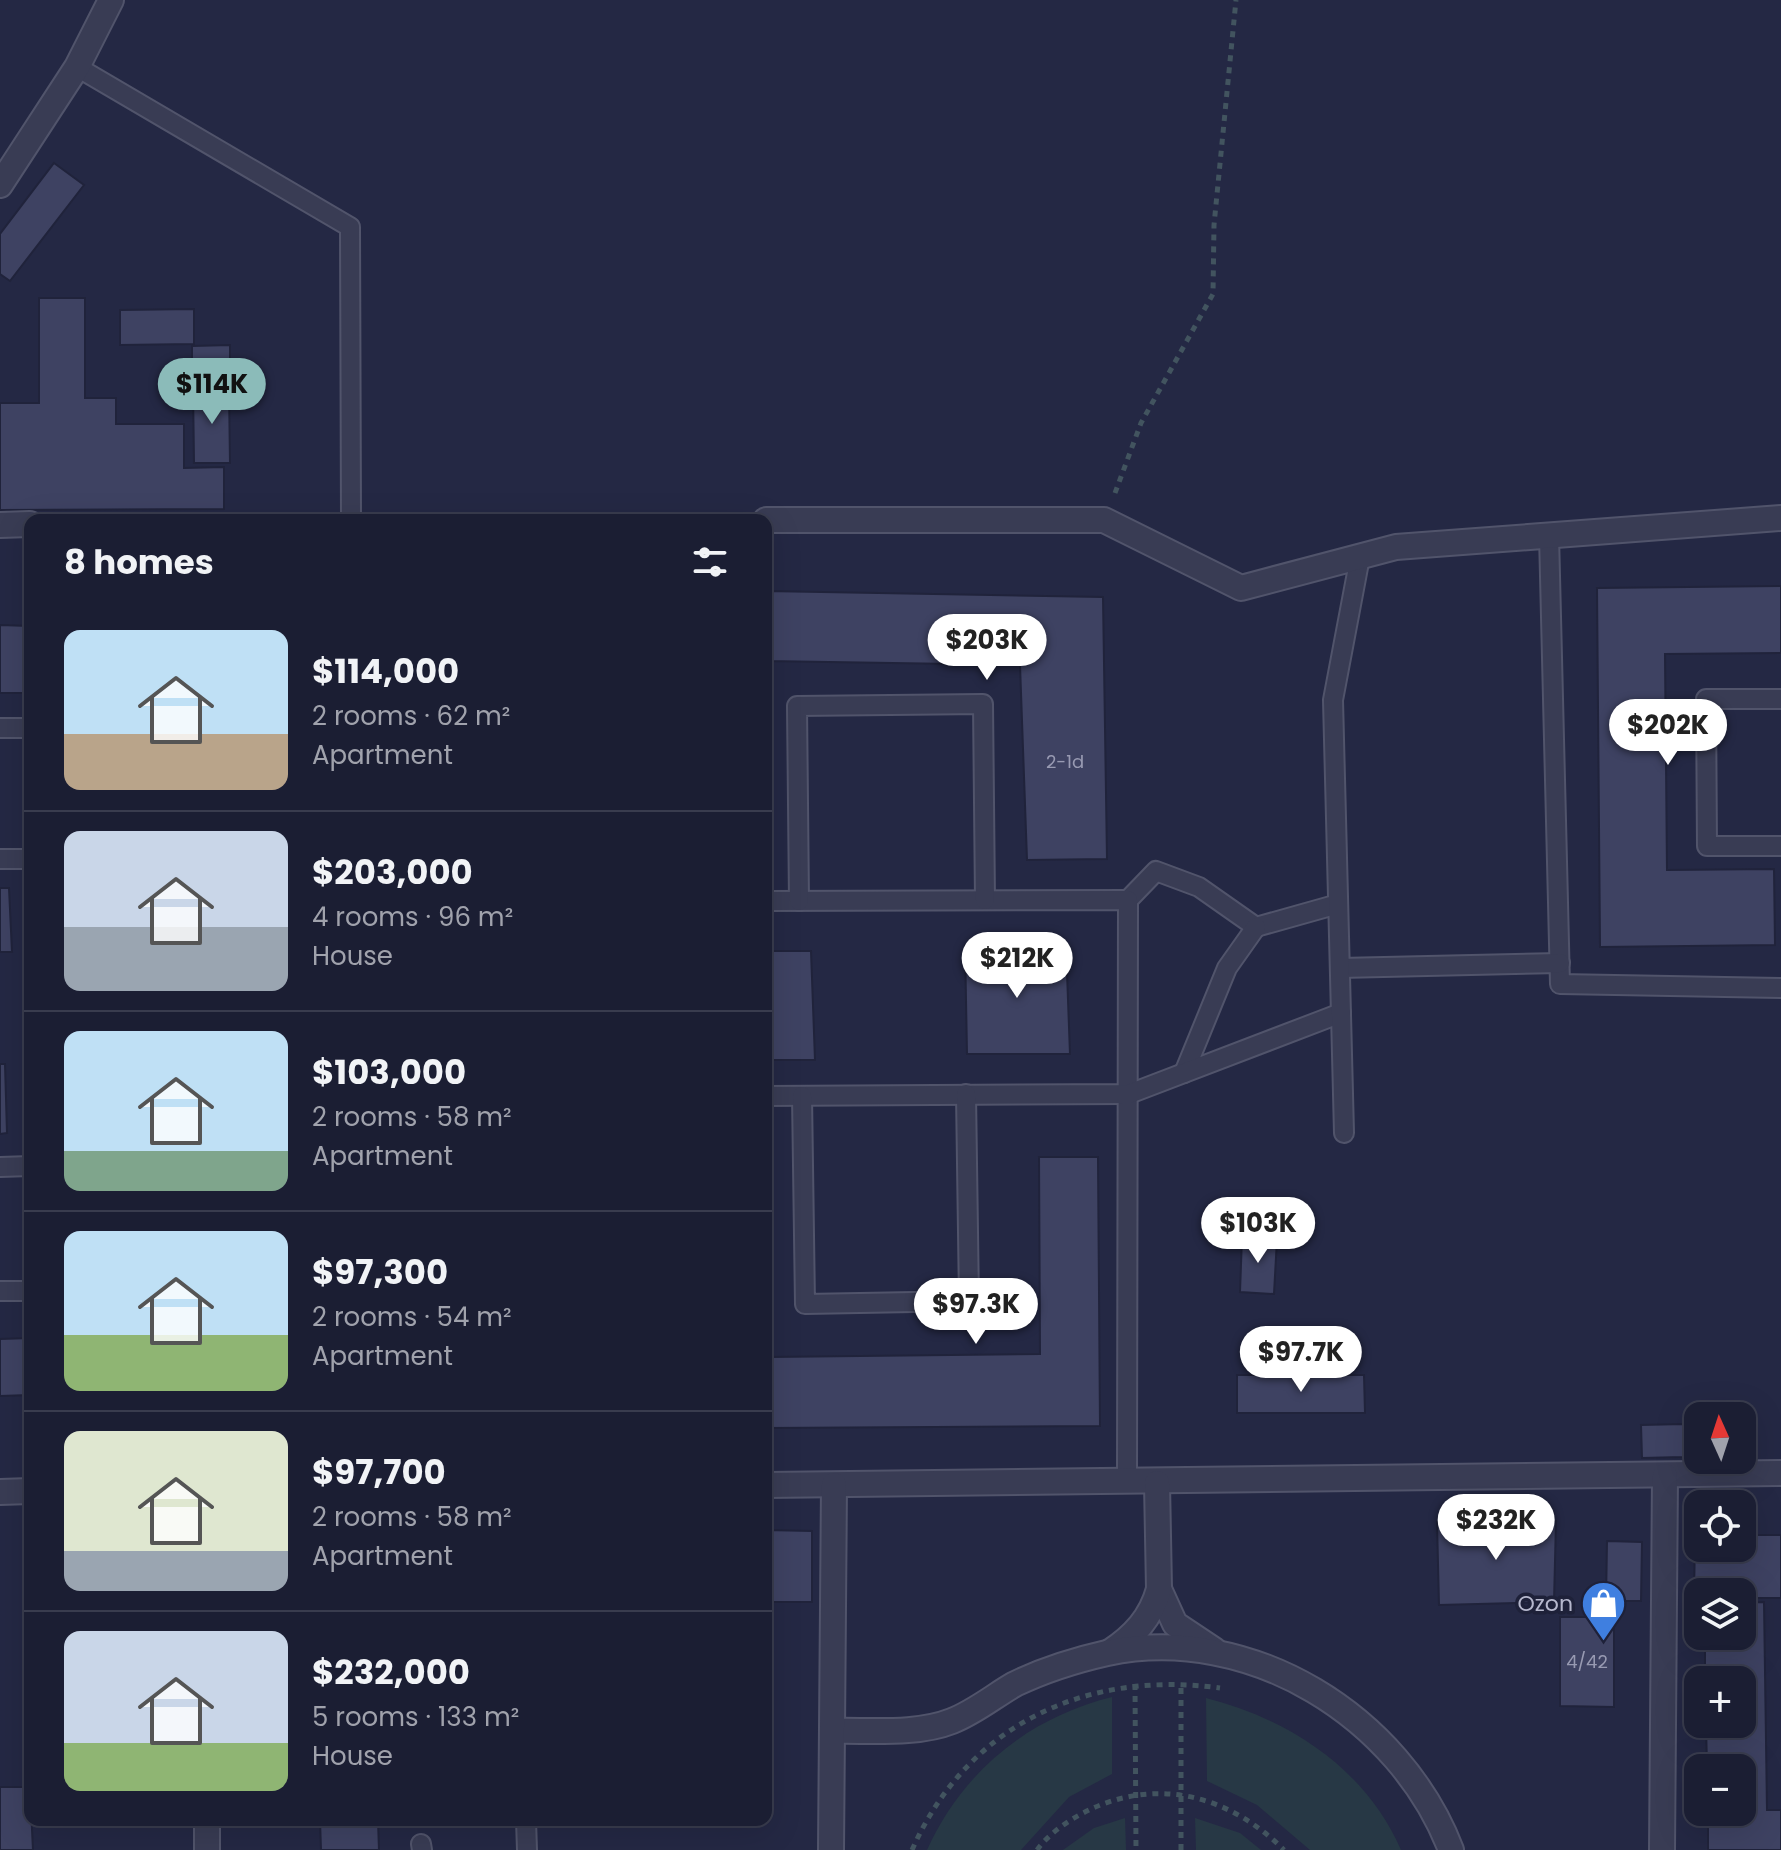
<!DOCTYPE html>
<meta charset="utf-8">
<style>
:root{--surface:#1b1e33;--page:#282b3f;--text:#f1f3f6;--muted:#a0a2ac;--line:#393c4e;--accent:#8bbbb9}
body{margin:0;font-family:Poppins,sans-serif;background:var(--page);color:var(--text);height:100vh;display:flex;flex-direction:column;font-size:30px;white-space:nowrap}
*{box-sizing:border-box;margin:0}
p{font-size:26px;color:var(--muted)}
.icon{flex:none;width:44px;height:44px;fill:none;stroke:currentColor;stroke-width:2;stroke-linecap:round;stroke-linejoin:round}
.map{position:relative;flex:1;overflow:hidden}
.drawer{position:absolute;left:24px;top:514px;width:748px;height:1312px;display:flex;flex-direction:column;background:var(--surface);border-radius:16px;box-shadow:0 8px 32px #0002,0 0 0 2px var(--line)}
.drawer>*{flex:none}
.needle{width:52px;rotate:357deg}
.controls{position:absolute;left:1684px;top:1402px;display:grid;gap:16px}
.controls a{display:grid;place-items:center;width:72px;height:72px;border-radius:16px;background:var(--surface);box-shadow:0 8px 32px #0002,0 0 0 2px var(--line);font-size:40px}
.price{position:absolute;translate:-50% -68px;padding:0 18px;border-radius:28px;background:#fff;color:#222;font-size:26px;line-height:52px;filter:drop-shadow(0 2px 4px #0008)}
.price::after{content:'';position:absolute;left:50%;top:48px;width:24px;height:18px;margin-left:-12px;background:inherit;clip-path:polygon(0 0,100% 0,50% 100%)}
.price.on{background:var(--accent);color:#111}
ul{padding:0;list-style:none}
li{display:flex;align-items:center;gap:24px;height:200px;padding:0 40px}
li+li{border-top:2px solid var(--line)}
li span{display:grid;place-items:center;flex:none;width:224px;height:160px;border-radius:16px;color:#555}
li>.icon{margin-inline-start:auto}
span .icon{width:96px;height:96px;fill:#fffc;stroke-width:1}
li b{font-size:34px}
h2{display:flex;justify-content:space-between;align-items:center;height:96px;padding:0 40px;font-size:34px}
.map>svg:first-child{display:block}
.green{fill:#273845}
.building{fill:#3e4262;stroke:#20233b;stroke-width:2}
.lines{fill:none;stroke-linecap:round;stroke-linejoin:round}
.lane-casing{stroke:#51546b;stroke-width:22}
.street-casing{stroke:#51546b;stroke-width:28}
.path{stroke:#42545f;stroke-width:5;stroke-dasharray:6 6;stroke-linecap:butt}
.lane{stroke:#393c54;stroke-width:18}
.street{stroke:#393c54;stroke-width:24}
.labels{text-anchor:middle;stroke-width:7;stroke-linejoin:round;paint-order:stroke}
.number-label{font-size:18px;fill:#989ab2}
.poi-label{font-size:22px;fill:#b6b8cd;stroke:#1e2139;text-anchor:end}
</style>
<div class="map">
<svg width="1781" height="1850" viewBox="0 0 1781 1850">
<rect width="100%" height="100%" fill="#242844"/>
<!-- green -->
<g class="green">
<path d="M 1112,1697 L 1112,1774 L 1069,1797 L 1021,1850 L 927,1850 C 963,1771 1028,1718 1112,1697 Z"/>
<path d="M 1206,1698 C 1289,1719 1366,1769 1401,1850 L 1310,1850 L 1257,1805 L 1207,1781 Z"/>
<path d="M 1125,1818 L 1126,1850 L 1063,1850 L 1094,1828 Z"/>
<path d="M 1195,1818 L 1240,1833 L 1261,1850 L 1196,1850 Z"/>
</g>
<!-- building -->
<g class="building">
<path d="M 54,163 L 84,185 L 10,281 L 0,274 L 0,234 Z"/>
<path d="M 39,298 L 85,298 L 85,398 L 116,398 L 116,424 L 184,424 L 184,468 L 224,467 L 224,509 L 0,510 L 0,403 L 39,403 Z"/>
<path d="M 194,309 L 194,344 L 120,345 L 120,310 Z"/>
<path d="M 230,345 L 230,370 L 192,372 L 192,346 Z"/>
<path d="M 193,389 L 229,389 L 230,463 L 194,463 Z"/>
<path d="M 1781,586 L 1781,653 L 1665,654 L 1667,870 L 1774,869 L 1775,945 L 1600,947 L 1597,588 Z"/>
<path d="M 766,591 L 1103,597 L 1107,859 L 1027,860 L 1020,665 L 766,661 Z"/>
<path d="M 0,625 L 30,626 L 30,693 L 0,693 Z"/>
<path d="M 0,888 L 9,888 L 12,952 L 0,952 Z"/>
<path d="M 965,945 L 1066,945 L 1070,1054 L 967,1054 Z"/>
<path d="M 766,951 L 811,951 L 815,1060 L 766,1060 Z"/>
<path d="M 0,1064 L 5,1064 L 7,1133 L 0,1134 Z"/>
<path d="M 1039,1157 L 1098,1157 L 1100,1426 L 766,1428 L 766,1160 L 770,1357 L 1040,1354 Z"/>
<path d="M 1242,1237 L 1277,1239 L 1274,1294 L 1240,1292 Z"/>
<path d="M 30,1338 L 30,1395 L 0,1396 L 0,1339 Z"/>
<path d="M 1237,1375 L 1364,1375 L 1365,1413 L 1237,1413 Z"/>
<path d="M 1683,1424 L 1683,1457 L 1642,1458 L 1641,1425 Z"/>
<path d="M 1556,1521 L 1554,1602 L 1439,1605 L 1437,1522 Z"/>
<path d="M 766,1530 L 812,1531 L 812,1602 L 766,1602 Z"/>
<path d="M 1695,1534 L 1698,1534 L 1698,1548 L 1742,1548 L 1742,1535 L 1781,1535 L 1781,1598 L 1742,1598 L 1742,1592 L 1698,1592 L 1698,1598 L 1694,1598 Z"/>
<path d="M 1607,1541 L 1642,1542 L 1641,1601 L 1606,1601 Z"/>
<path d="M 1764,1602 L 1767,1810 L 1781,1810 L 1781,1850 L 1708,1850 L 1708,1812 L 1742,1812 L 1742,1768 L 1707,1768 L 1706,1724 L 1742,1724 L 1742,1680 L 1705,1680 L 1705,1636 L 1742,1636 L 1742,1603 Z"/>
<path d="M 1560,1617 L 1614,1617 L 1614,1707 L 1560,1706 Z"/>
<path d="M 0,1787 L 30,1787 L 33,1850 L 0,1850 Z"/>
<path d="M 320,1820 L 378,1820 L 379,1850 L 321,1850 Z"/>
</g>
<g class="lines">
<defs>
<g id="lane">
<path d="M 77,67 L 350,227 L 351,520"/>
<path d="M 1549,535 L 1560,984 L 1781,988"/>
<path d="M 1781,699 L 1706,699 L 1707,846 L 1781,846"/>
<path d="M 0,728 L 30,728"/>
<path d="M 0,859 L 30,859"/>
<path d="M 1128,900 L 1156,871 L 1199,887 L 1256,927 L 1338,904"/>
<path d="M 766,901 L 1128,900 L 1127,1483"/>
<path d="M 799,901 L 797,706 L 983,704 L 985,900"/>
<path d="M 1340,968 L 1560,963"/>
<path d="M 1184,1073 L 1227,968 L 1256,927"/>
<path d="M 766,1096 L 1129,1094 L 1341,1013"/>
<path d="M 802,1096 L 805,1304 L 969,1301 L 966,1094"/>
<path d="M 1344,1133 L 1333,700 L 1360,557"/>
<path d="M 0,1167 L 30,1166"/>
<path d="M 0,1291 L 30,1291"/>
<path d="M 526,1820 L 527,1850"/>
<path d="M 421,1844 L 422,1850"/>
</g>
<g id="street">
<path d="M 0,185 L 77,67 L 111,0"/>
<path d="M 766,520 L 1104,520 L 1241,588 L 1396,547 L 1781,518"/>
<path d="M 0,525 L 30,524"/>
<path d="M 766,1485 L 1781,1473"/>
<path d="M 0,1492 L 30,1491"/>
<path d="M 1159,1589 L 1175,1624 L 1214,1650"/>
<path d="M 1110,1652 C 1134,1636 1151,1618 1159,1589 L 1157,1483"/>
<path d="M 832,1731 C 870,1730 917,1735 952,1721 C 975,1712 994,1696 1015,1684 C 1044,1670 1076,1660 1107,1653 C 1251,1623 1400,1717 1451,1850"/>
<path d="M 207,1820 L 207,1850"/>
<path d="M 831,1850 L 834,1485"/>
<path d="M 1662,1850 L 1665,1476"/>
</g>
</defs>
<!-- lane casing -->
<use href="#lane" class="lane-casing"/>
<!-- street casing -->
<use href="#street" class="street-casing"/>
<!-- path -->
<g class="path">
<path d="M 1115,493 L 1141,423 L 1213,294 L 1214,225 L 1236,0"/>
<path d="M 1135,1684 L 1136,1850"/>
<path d="M 912,1850 C 968,1723 1088,1670 1220,1688"/>
<path d="M 1037,1850 C 1050,1832 1072,1818 1091,1809 C 1161,1777 1231,1797 1284,1850"/>
<path d="M 1181,1850 L 1181,1683"/>
</g>
<!-- lane -->
<use href="#lane" class="lane"/>
<!-- street -->
<use href="#street" class="street"/>
</g>
<!-- icons -->
<defs>
<symbol id="shop-pin" viewBox="-11 -11 22 30"><path d="M0 17L-7.5 6A9.5 9.5 0 1 1 7.5 6Z" fill="#3f7fe0" stroke="#1e2139"/><path d="M-5-2.5h2.3a2.7 3.5 0 0 1 5.4 0H5L5.5 6h-11ZM-1.5-2.5h3a1.5 2.3 0 0 0-3 0Z" fill="#fff"/></symbol>
</defs>
<g fill-rule="evenodd">
<use href="#shop-pin" x="1578" y="1578" width="51" height="69"/>
</g>
<g class="labels">
<!-- number labels -->
<g class="number-label">
<text x="1065" y="768">2-1d</text>
<text x="1587" y="1668">4/42</text>
</g>
<!-- poi labels -->
<g class="poi-label">
<text x="1573" y="1611">Ozon</text>
</g>
</g>
</svg>
<div class="controls">
<a><svg class="needle" viewBox="-14 -14 28 28"><path d="M0-13l5 13h-10z" fill="#e53935"/><path d="M0 13l5-13h-10z" fill="#a0a2ac"/></svg></a>
<a><svg class="icon" aria-label="locate" viewBox="0 0 24 24"><circle cx="12" cy="12" r="6"/><path d="M12 2v4M12 18v4M2 12h4M18 12h4"/></svg></a>
<a><svg class="icon" aria-label="layers" viewBox="0 0 24 24"><path d="M12 4l9 5-9 5-9-5zM3 14l9 5 9-5"/></svg></a>
<a>+</a>
<a>−</a>
</div>
<b class="price on" style="left:212px;top:426px">$114K</b>
<b class="price" style="left:987px;top:682px">$203K</b>
<b class="price" style="left:1668px;top:767px">$202K</b>
<b class="price" style="left:1017px;top:1000px">$212K</b>
<b class="price" style="left:1258px;top:1265px">$103K</b>
<b class="price" style="left:976px;top:1346px">$97.3K</b>
<b class="price" style="left:1301px;top:1394px">$97.7K</b>
<b class="price" style="left:1496px;top:1562px">$232K</b>
<section class="drawer">
<h2>8 homes<svg class="icon" aria-label="filters" viewBox="0 0 24 24"><path d="M4 7h16M4 17h16"/><circle cx="9" cy="7" r="2"/><circle cx="15" cy="17" r="2"/></svg></h2>
<ul>
<li><span style="background:linear-gradient(#bfe0f5 65%,#b9a48a 0)"><svg class="icon" aria-label="home" viewBox="0 0 24 24"><path d="M3 11l9-7 9 7M6 9v11h12V9"/></svg></span><div><b>$114,000</b><p>2 rooms · 62 m²</p><p>Apartment</p></div></li>
<li><span style="background:linear-gradient(#c9d6e8 60%,#9aa5b1 0)"><svg class="icon" aria-label="home" viewBox="0 0 24 24"><path d="M3 11l9-7 9 7M6 9v11h12V9"/></svg></span><div><b>$203,000</b><p>4 rooms · 96 m²</p><p>House</p></div></li>
<li><span style="background:linear-gradient(#bfe0f5 75%,#7fa58c 0)"><svg class="icon" aria-label="home" viewBox="0 0 24 24"><path d="M3 11l9-7 9 7M6 9v11h12V9"/></svg></span><div><b>$103,000</b><p>2 rooms · 58 m²</p><p>Apartment</p></div></li>
<li><span style="background:linear-gradient(#bfe0f5 65%,#8fb573 0)"><svg class="icon" aria-label="home" viewBox="0 0 24 24"><path d="M3 11l9-7 9 7M6 9v11h12V9"/></svg></span><div><b>$97,300</b><p>2 rooms · 54 m²</p><p>Apartment</p></div></li>
<li><span style="background:linear-gradient(#dfe7d0 75%,#9aa5b1 0)"><svg class="icon" aria-label="home" viewBox="0 0 24 24"><path d="M3 11l9-7 9 7M6 9v11h12V9"/></svg></span><div><b>$97,700</b><p>2 rooms · 58 m²</p><p>Apartment</p></div></li>
<li><span style="background:linear-gradient(#c9d6e8 70%,#8fb573 0)"><svg class="icon" aria-label="home" viewBox="0 0 24 24"><path d="M3 11l9-7 9 7M6 9v11h12V9"/></svg></span><div><b>$232,000</b><p>5 rooms · 133 m²</p><p>House</p></div></li>
</ul>
</section>
</div>
